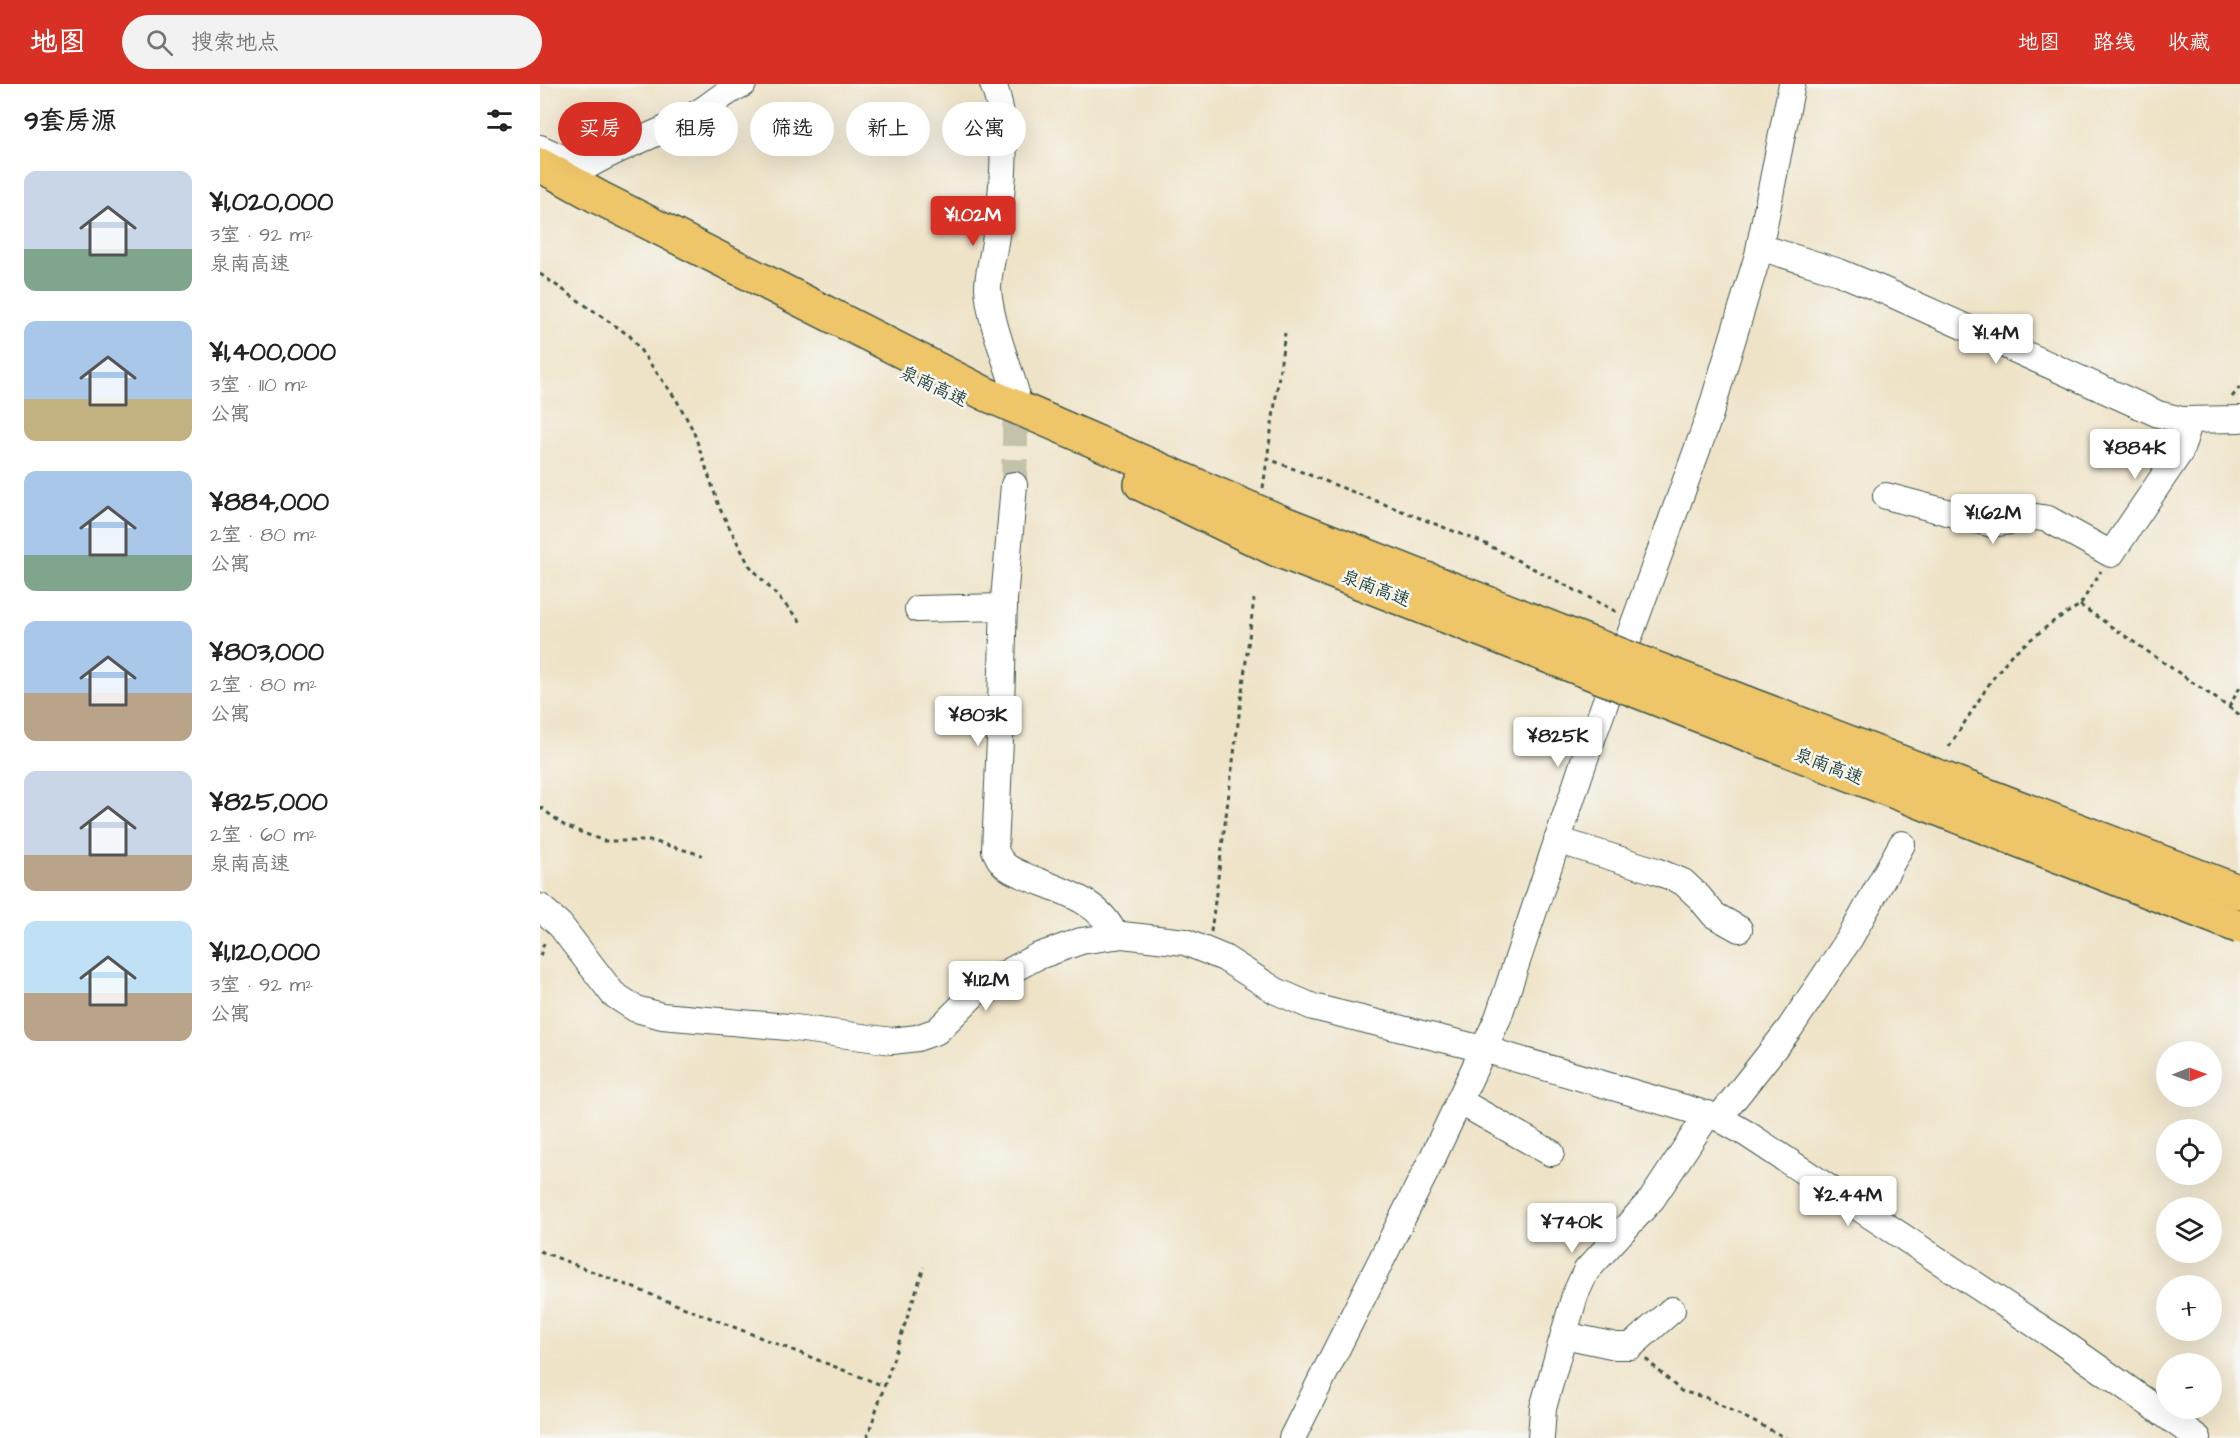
<!DOCTYPE html>
<html lang="zh">
<meta charset="utf-8">
<style>
:root{--surface:#fff;--page:#f2f2f2;--text:#222;--muted:#767676;--accent:#d93025}
body{margin:0;font-family:"Architects Daughter","LXGW WenKai TC",sans-serif;background:var(--page);color:var(--text);height:100vh;display:flex;flex-direction:column;font-size:22px;white-space:nowrap}
*{box-sizing:border-box;margin:0}
p{font-size:20px;color:var(--muted)}
.icon{flex:none;width:33px;height:33px;fill:none;stroke:currentColor;stroke-width:2;stroke-linecap:round;stroke-linejoin:round}
.map{position:relative;flex:1;overflow:hidden}
.drawer{display:flex;flex-direction:column;background:var(--surface);width:540px}
.drawer>*{flex:none}
.hud{position:absolute;left:18px;top:18px;width:570px;height:54px;display:flex;gap:12px}
.needle{width:39px;rotate:89deg}
.fabs{position:absolute;left:1616px;top:957px;display:grid;gap:12px}
.fabs a{display:grid;place-items:center;width:66px;height:66px;border-radius:50%;background:var(--surface);box-shadow:0 6px 24px #0002;font-size:30px}
.price{position:absolute;translate:-50% -51px;padding:0 14px;border-radius:6px;background:#fff;color:#222;font-size:20px;line-height:39px;filter:drop-shadow(0 2px 3px #0008)}
.price::after{content:'';position:absolute;left:50%;top:36px;width:18px;height:14px;margin-left:-9px;background:inherit;clip-path:polygon(0 0,100% 0,50% 100%)}
.price.current{background:var(--accent);color:#fff}
ul{padding:0;list-style:none}
li{display:flex;align-items:center;gap:18px;height:150px;padding:0 24px}
li span{display:grid;place-items:center;flex:none;width:168px;height:120px;border-radius:12px;color:#555}
li>.icon{margin-inline-start:auto}
span .icon{width:72px;height:72px;fill:#fffc;stroke-width:1}
li b{font-size:26px}
h2{display:flex;justify-content:space-between;align-items:center;height:72px;padding:0 24px;font-size:26px}
.pill{padding:0 21px;border-radius:27px;background:var(--surface);box-shadow:0 6px 24px #0002;font-size:21px;line-height:54px}
.pill.current{background:var(--accent);color:#fff}
header{display:flex;align-items:center;gap:36px;box-sizing:border-box;height:84px;padding:0 30px;background:var(--accent);color:#fff}
header strong{font-size:28px}
nav{display:flex;gap:33px;margin-inline-start:auto;font-size:21px}
.search{width:420px;height:54px;background:var(--page);display:flex;align-items:center;gap:15px;box-sizing:border-box;padding:0 21px;border-radius:33px;color:var(--muted);font-size:22px}
main{display:flex;flex:1;min-height:0}
.map>svg:first-child{display:block}
.lines{fill:none;stroke-linecap:round;stroke-linejoin:round}
.minor-tunnel{stroke:#c5c2aa;stroke-width:26;stroke-dasharray:26 13;stroke-linecap:butt}
.minor-casing{stroke:#3e564a;stroke-width:28}
.highway-casing{stroke:#3e564a;stroke-width:36}
.path{stroke:#3e564a;stroke-width:3;stroke-dasharray:4.5 4.5;stroke-linecap:butt}
.minor{stroke:#fff;stroke-width:26}
.highway{stroke:#eec569;stroke-width:33}
.highway-bridge-casing{stroke:#3e564a;stroke-width:36;stroke-linecap:butt}
.highway-bridge{stroke:#eec569;stroke-width:33}
.labels{text-anchor:middle;stroke-width:5;stroke-linejoin:round;paint-order:stroke}
.street-label{font-size:18px;fill:#1f3d34;stroke:#f6f6f2}
</style>
<header>
<strong>地图</strong>
<div class="search"><svg class="icon" aria-label="search" viewBox="0 0 24 24"><circle cx="10" cy="10" r="6"/><path d="M15 15l6 6"/></svg>搜索地点</div>
<nav><a>地图</a><a>路线</a><a>收藏</a></nav>
</header>
<main>
<section class="drawer">
<h2>9套房源<svg class="icon" aria-label="filters" viewBox="0 0 24 24"><path d="M4 7h16M4 17h16"/><circle cx="9" cy="7" r="2"/><circle cx="15" cy="17" r="2"/></svg></h2>
<ul>
<li><span style="background:linear-gradient(#c9d6e8 65%,#7fa58c 0)"><svg class="icon" aria-label="home" viewBox="0 0 24 24"><path d="M3 11l9-7 9 7M6 9v11h12V9"/></svg></span><div><b>¥1,020,000</b><p>3室 · 92 m²</p><p>泉南高速</p></div></li>
<li><span style="background:linear-gradient(#a9c7e8 65%,#c2b280 0)"><svg class="icon" aria-label="home" viewBox="0 0 24 24"><path d="M3 11l9-7 9 7M6 9v11h12V9"/></svg></span><div><b>¥1,400,000</b><p>3室 · 110 m²</p><p>公寓</p></div></li>
<li><span style="background:linear-gradient(#a9c7e8 70%,#7fa58c 0)"><svg class="icon" aria-label="home" viewBox="0 0 24 24"><path d="M3 11l9-7 9 7M6 9v11h12V9"/></svg></span><div><b>¥884,000</b><p>2室 · 80 m²</p><p>公寓</p></div></li>
<li><span style="background:linear-gradient(#a9c7e8 60%,#b9a48a 0)"><svg class="icon" aria-label="home" viewBox="0 0 24 24"><path d="M3 11l9-7 9 7M6 9v11h12V9"/></svg></span><div><b>¥803,000</b><p>2室 · 80 m²</p><p>公寓</p></div></li>
<li><span style="background:linear-gradient(#c9d6e8 70%,#b9a48a 0)"><svg class="icon" aria-label="home" viewBox="0 0 24 24"><path d="M3 11l9-7 9 7M6 9v11h12V9"/></svg></span><div><b>¥825,000</b><p>2室 · 60 m²</p><p>泉南高速</p></div></li>
<li><span style="background:linear-gradient(#bfe0f5 60%,#b9a48a 0)"><svg class="icon" aria-label="home" viewBox="0 0 24 24"><path d="M3 11l9-7 9 7M6 9v11h12V9"/></svg></span><div><b>¥1,120,000</b><p>3室 · 92 m²</p><p>公寓</p></div></li>
</ul>
</section>
<div class="map">
<svg width="1700" height="1354" viewBox="0 0 1700 1354">
<rect width="100%" height="100%" fill="#f6f6f2"/>
<filter id="ink" filterUnits="userSpaceOnUse"><feTurbulence type="fractalNoise" baseFrequency=".0167" numOctaves="2"/><feDisplacementMap in="SourceGraphic" scale="12" xChannelSelector="R" yChannelSelector="G"/><feConvolveMatrix kernelMatrix="1 2 1 2 8 2 1 2 1" color-interpolation-filters="sRGB"/></filter>
<filter id="wash" filterUnits="userSpaceOnUse"><feTurbulence type="fractalNoise" baseFrequency=".008" numOctaves="4" result="noise"/><feDisplacementMap in="SourceGraphic" scale="24" xChannelSelector="R" yChannelSelector="G"/><feGaussianBlur stdDeviation="1.35" result="paint"/><feColorMatrix in="noise" values="0 0 0 0 0 0 0 0 0 0 0 0 0 0 0 0 0 1.4 0 .05"/><feComposite in="paint" operator="in"/></filter>
<g filter="url(#wash)">
<rect width="100%" height="100%" fill="#efe3c7"/>
</g>
<g filter="url(#ink)">
<g class="lines">
<!-- minor-tunnel -->
<path class="minor-tunnel" d="M 474,401 L 476,309"/>
<defs>
<g id="minor">
<path d="M 453,0 C 471,44 462,112 455,158 C 453,173 448,189 448,203 C 449,235 467,278 476,309"/>
<path d="M 0,64 L 44,84 C 79,62 120,50 156,30 C 173,21 185,7 203,0"/>
<path d="M 1220,163 L 1299,188 L 1345,207 L 1618,330 L 1642,336 L 1700,335"/>
<path d="M 474,401 L 464,516 L 460,656 L 455,766 C 457,770 459,775 462,778 C 467,785 478,789 485,792 C 519,806 561,816 575,852"/>
<path d="M 1346,412 L 1452,440 L 1496,433 L 1508,435 L 1571,470 L 1640,368 L 1650,336"/>
<path d="M 378,525 L 464,523"/>
<path d="M 1017,756 L 1116,787 L 1143,798 L 1159,813 L 1174,831 L 1199,845"/>
<path d="M 0,823 L 20,841 L 73,910 L 96,925 L 122,932 L 248,943 L 352,957 L 377,954 L 397,947 L 442,902 L 496,873 L 541,857 L 582,851 L 645,858 L 684,874 L 736,907 L 773,923 L 943,965 L 1179,1034 L 1207,1050 L 1519,1256 L 1658,1354"/>
<path d="M 919,1017 L 1011,1069"/>
<path d="M 1179,1034 L 1250,944 L 1310,854 L 1362,760"/>
<path d="M 1024,1251 L 1076,1262 L 1091,1262 L 1132,1226"/>
<path d="M 752,1354 L 893,1073 L 958,934 L 1044,677 L 1169,333 L 1218,171 L 1252,0"/>
<path d="M 1001,1354 L 1003,1324 L 1035,1211 L 1046,1187 L 1112,1115 L 1168,1030"/>
</g>
<g id="highway">
<path d="M 0,81 L 60,114 L 446,310 L 739,437 L 1052,560"/>
<path d="M 601,400 L 737,466 L 1043,586"/>
</g>
</defs>
<!-- minor casing -->
<use href="#minor" class="minor-casing"/>
<!-- highway casing -->
<use href="#highway" class="highway-casing"/>
<!-- path -->
<g class="path">
<path d="M 0,190 L 90,252 L 136,315 L 153,346 L 180,425 L 209,481 L 261,538"/>
<path d="M 1692,313 L 1700,303"/>
<path d="M 726,374 L 944,459 L 1077,528"/>
<path d="M 723,404 L 745,249"/>
<path d="M 1540,521 L 1700,631"/>
<path d="M 1689,623 L 1700,603"/>
<path d="M 1409,663 L 1451,597 L 1471,571 L 1514,537 L 1540,521 L 1561,487"/>
<path d="M 0,723 L 25,742 L 64,757 L 112,757 L 162,771"/>
<path d="M 671,848 L 714,515"/>
<path d="M 0,872 L 5,856"/>
<path d="M 0,1167 L 344,1302"/>
<path d="M 1106,1275 L 1141,1307 L 1167,1314 L 1246,1354"/>
<path d="M 327,1354 L 384,1183"/>
</g>
<!-- minor -->
<use href="#minor" class="minor"/>
<!-- highway -->
<use href="#highway" class="highway"/>
<defs>
<g id="highway-bridge">
<path d="M 1052,560 L 1700,808"/>
<path d="M 1043,586 L 1700,843"/>
</g>
</defs>
<!-- highway-bridge casing -->
<use href="#highway-bridge" class="highway-bridge-casing"/>
<!-- highway-bridge -->
<use href="#highway-bridge" class="highway-bridge"/>
</g>
</g>
<g class="labels">
<!-- street labels -->
<g class="street-label">
<text transform="translate(394 302) rotate(25)" y="6">泉南高速</text>
<text transform="translate(836 504) rotate(21)" y="6">泉南高速</text>
<text transform="translate(1289 682) rotate(21)" y="6">泉南高速</text>
</g>
</g>
</svg>
<div class="fabs">
<a><svg class="needle" viewBox="-14 -14 28 28"><path d="M0-13l5 13h-10z" fill="#e53935"/><path d="M0 13l5-13h-10z" fill="#767676"/></svg></a>
<a><svg class="icon" aria-label="locate" viewBox="0 0 24 24"><circle cx="12" cy="12" r="6"/><path d="M12 2v4M12 18v4M2 12h4M18 12h4"/></svg></a>
<a><svg class="icon" aria-label="layers" viewBox="0 0 24 24"><path d="M12 4l9 5-9 5-9-5zM3 14l9 5 9-5"/></svg></a>
<a>+</a>
<a>−</a>
</div>
<b class="price current" style="left:433px;top:163px">¥1.02M</b>
<b class="price" style="left:1456px;top:281px">¥1.4M</b>
<b class="price" style="left:1595px;top:396px">¥884K</b>
<b class="price" style="left:1453px;top:461px">¥1.62M</b>
<b class="price" style="left:438px;top:663px">¥803K</b>
<b class="price" style="left:1018px;top:684px">¥825K</b>
<b class="price" style="left:446px;top:928px">¥1.12M</b>
<b class="price" style="left:1308px;top:1143px">¥2.44M</b>
<b class="price" style="left:1032px;top:1170px">¥740K</b>
<div class="hud">
<a class="pill current">买房</a>
<a class="pill">租房</a>
<a class="pill">筛选</a>
<a class="pill">新上</a>
<a class="pill">公寓</a>
</div>
</div>
</main>
